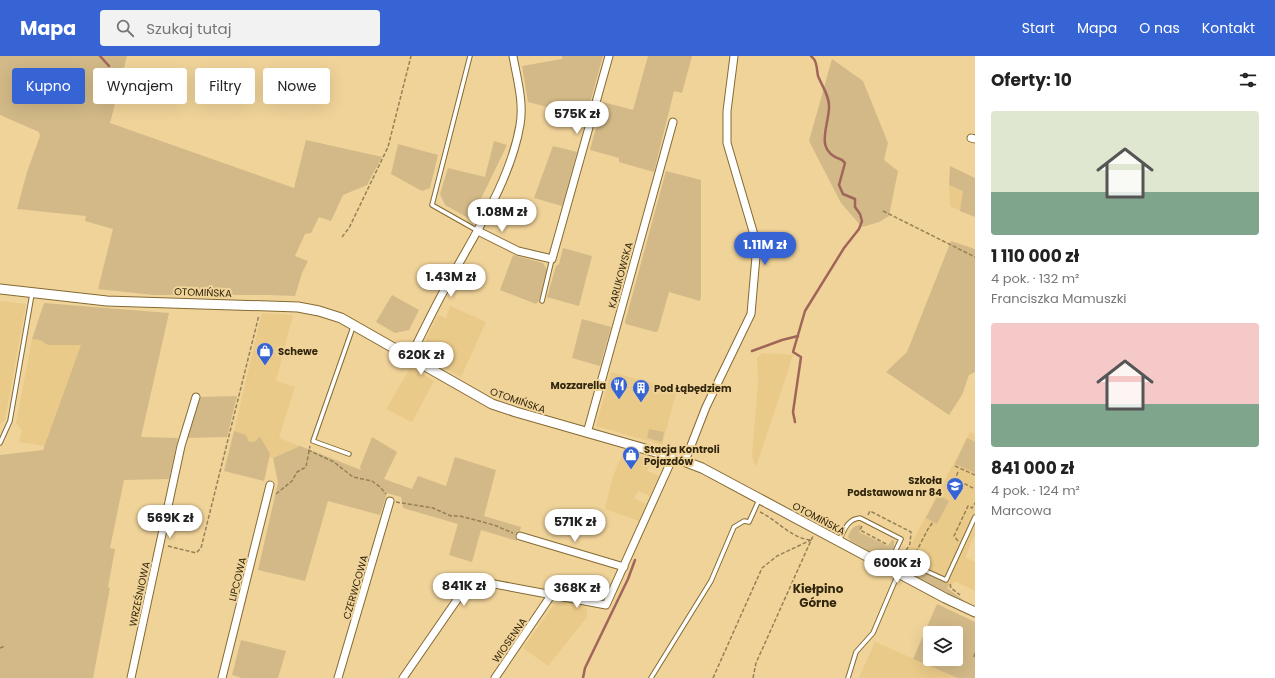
<!DOCTYPE html>
<html lang="pl">
<meta charset="utf-8">
<style>
:root{--surface:#fff;--page:#f2f2f2;--text:#222;--muted:#767676;--accent:#3764d4}
body{margin:0;font-family:Poppins,sans-serif;background:var(--page);color:var(--text);height:100vh;display:flex;flex-direction:column;font-size:15px;white-space:nowrap}
*{box-sizing:border-box;margin:0}
p{font-size:13px;color:var(--muted)}
.icon{flex:none;width:22px;height:22px;fill:none;stroke:currentColor;stroke-width:2;stroke-linecap:round;stroke-linejoin:round}
.map{position:relative;flex:1;overflow:hidden}
.details{display:flex;flex-direction:column;background:var(--surface);width:300px}
.details>*{flex:none}
.banner{position:absolute;left:12px;top:12px;width:380px;height:36px;display:flex;gap:8px}
.buttons{position:absolute;left:923px;top:570px;display:grid;gap:8px}
.buttons a{display:grid;place-items:center;width:40px;height:40px;border-radius:4px;background:var(--surface);box-shadow:0 4px 16px #0002;font-size:20px}
.price{position:absolute;translate:-50% -34px;padding:0 9px;border-radius:14px;background:#fff;color:#222;font-size:13px;line-height:26px;filter:drop-shadow(0 1px 2px #0008)}
.price::after{content:'';position:absolute;left:50%;top:24px;width:12px;height:9px;margin-left:-6px;background:inherit;clip-path:polygon(0 0,100% 0,50% 100%)}
.price.current{background:var(--accent);color:#fff}
ul{padding:0;list-style:none}
li{display:grid;align-content:center;gap:8px;height:212px;padding:0 16px}
li span{display:grid;place-items:center;height:124px;border-radius:4px;color:#555}
li>.icon{margin-inline-start:auto}
span .icon{width:72px;height:72px;fill:#fffc;stroke-width:1}
li b{font-size:17px}
h2{display:flex;justify-content:space-between;align-items:center;height:48px;padding:0 16px;font-size:17px}
.pill{padding:0 14px;border-radius:4px;background:var(--surface);box-shadow:0 4px 16px #0002;font-size:14px;line-height:36px}
.pill.current{background:var(--accent);color:#fff}
header{display:flex;align-items:center;gap:24px;box-sizing:border-box;height:56px;padding:0 20px;background:var(--accent);color:#fff}
header strong{font-size:19px}
nav{display:flex;gap:22px;margin-inline-start:auto;font-size:14px}
.search{width:280px;height:36px;background:var(--page);display:flex;align-items:center;gap:10px;box-sizing:border-box;padding:0 14px;border-radius:4px;color:var(--muted);font-size:15px}
main{display:flex;flex:1;min-height:0}
.map>svg:first-child{display:block}
.built{fill:#eaca89}
.green{fill:#d2b987;fill-rule:evenodd}
.lines{fill:none;stroke-linecap:round;stroke-linejoin:round}
.stream{stroke:#a0665a;stroke-width:2.5}
.service-casing{stroke:#846a32;stroke-width:5.5}
.minor-casing{stroke:#846a32;stroke-width:9}
.tertiary-casing{stroke:#846a32;stroke-width:11}
.path{stroke:#958157;stroke-width:1.5;stroke-dasharray:4 2;stroke-linecap:butt}
.service{stroke:#fff;stroke-width:3.5}
.minor{stroke:#fff;stroke-width:7}
.tertiary{stroke:#fff;stroke-width:9}
.labels{text-anchor:middle;stroke-width:4;stroke-linejoin:round;paint-order:stroke}
.street-label{font-size:10px;fill:#31260e;stroke:#f0d399}
.poi-label{font-size:10px;font-weight:bold;fill:#31260e;stroke:#f0d399;text-anchor:start}
.quarter-label{font-size:12px;font-weight:bold;fill:#31260e;stroke:#f0d399}
</style>
<header>
<strong>Mapa</strong>
<div class="search"><svg class="icon" aria-label="search" viewBox="0 0 24 24"><circle cx="10" cy="10" r="6"/><path d="M15 15l6 6"/></svg>Szukaj tutaj</div>
<nav><a>Start</a><a>Mapa</a><a>O nas</a><a>Kontakt</a></nav>
</header>
<main>
<div class="map">
<svg width="975" height="622" viewBox="0 0 975 622">
<rect width="100%" height="100%" fill="#f0d399"/>
<!-- built -->
<g class="built">
<path d="M 949,129 L 963,135 L 960,155 L 950,150 Z"/>
<path d="M 0,245 L 26,248 L 5,364 L 0,368 Z"/>
<path d="M 450,250 L 486,266 L 461,321 L 426,303 L 424,287 L 438,259 L 446,262 Z"/>
<path d="M 262,257 L 293,259 L 276,325 L 295,331 L 279,382 L 300,390 L 273,402 L 269,401 L 270,398 L 257,385 L 249,386 L 246,379 L 234,375 Z"/>
<path d="M 32,283 L 40,284 L 48,289 L 81,289 L 45,390 L 19,386 L 22,374 L 16,367 Z"/>
<path d="M 762,297 L 793,299 L 756,411 L 752,401 L 758,326 L 757,302 Z"/>
<path d="M 411,311 L 434,325 L 412,366 L 386,353 Z"/>
<path d="M 611,316 L 677,334 L 662,389 L 596,370 Z"/>
<path d="M 970,376 L 975,378 L 975,478 L 965,501 L 975,506 L 975,535 L 954,525 L 950,533 L 901,508 Z"/>
<path d="M 624,395 L 652,403 L 647,415 L 659,420 L 650,440 L 638,435 L 634,442 L 646,448 L 639,465 L 605,453 L 613,420 Z"/>
<path d="M 561,546 L 582,549 L 587,553 L 587,561 L 548,610 L 523,592 L 553,550 Z"/>
<path d="M 875,586 L 935,612 L 958,622 L 859,622 Z"/>
</g>
<!-- green -->
<g class="green">
<path d="M 0,0 L 127,0 L 110,67 L 294,132 L 306,84 L 382,101 L 367,129 L 343,139 L 331,165 L 319,161 L 311,177 L 305,178 L 295,200 L 308,205 L 302,217 L 295,240 L 268,239 L 153,239 L 98,233 L 113,173 L 85,165 L 86,160 L 17,153 L 27,116 L 40,80 L 39,76 L 0,59 Z"/>
<path d="M 562,0 L 603,0 L 586,61 L 528,46 L 522,10 L 562,3 Z"/>
<path d="M 648,0 L 692,0 L 682,37 L 674,35 L 654,116 L 619,106 L 619,102 L 590,94 L 603,46 L 633,54 Z"/>
<path d="M 832,3 L 863,25 L 888,87 L 884,104 L 898,115 L 889,160 L 879,166 L 862,171 L 841,147 L 809,85 Z"/>
<path d="M 494,85 L 507,89 L 477,151 L 474,165 L 445,149 L 440,138 L 448,112 L 485,121 Z"/>
<path d="M 398,88 L 438,99 L 430,132 L 422,135 L 391,118 Z"/>
<path d="M 553,90 L 577,96 L 562,150 L 534,142 Z"/>
<path d="M 950,110 L 975,122 L 975,161 L 960,155 L 963,135 L 949,129 Z"/>
<path d="M 666,115 L 701,124 L 701,241 L 700,245 L 669,236 L 658,275 L 655,276 L 626,268 L 625,266 Z"/>
<path d="M 951,185 L 975,193 L 975,316 L 969,319 L 962,339 L 949,359 L 886,316 L 907,296 Z"/>
<path d="M 563,192 L 592,200 L 579,250 L 547,241 L 556,210 L 559,208 Z"/>
<path d="M 513,199 L 543,207 L 547,214 L 539,245 L 536,248 L 500,234 Z"/>
<path d="M 392,239 L 419,254 L 409,274 L 395,277 L 376,266 Z"/>
<path d="M 44,247 L 169,257 L 141,381 L 178,382 L 169,423 L 124,424 L 110,492 L 115,493 L 108,531 L 110,532 L 93,622 L 0,622 L 0,399 L 43,394 L 81,289 L 48,289 L 40,284 L 32,283 Z"/>
<path d="M 582,263 L 611,271 L 600,310 L 572,302 Z"/>
<path d="M 237,340 L 227,381 L 187,382 L 200,341 Z"/>
<path d="M 649,373 L 664,376 L 662,386 L 647,382 Z"/>
<path d="M 234,375 L 246,379 L 249,386 L 256,385 L 259,381 L 261,382 L 270,398 L 264,425 L 224,415 Z"/>
<path d="M 372,381 L 397,396 L 384,423 L 412,433 L 418,420 L 446,430 L 455,401 L 496,414 L 484,460 L 521,471 L 517,485 L 481,474 L 472,506 L 449,499 L 458,468 L 403,452 L 401,441 L 387,437 L 380,459 L 328,445 L 305,525 L 258,514 L 278,427 L 273,402 L 300,390 L 361,414 L 360,411 Z"/>
<path d="M 967,382 L 975,386 L 975,417 L 955,408 Z"/>
<path d="M 938,439 L 949,445 L 937,468 L 926,462 Z"/>
<path d="M 859,469 L 862,470 L 859,476 L 888,490 L 892,484 L 894,484 L 894,490 L 889,501 L 949,528 L 947,532 L 965,545 L 932,530 L 851,485 L 848,481 C 850,475 853,470 859,469 Z"/>
<path d="M 937,548 L 975,566 L 975,622 L 958,622 L 913,603 ZM 930,577 L 956,577 L 956,603 L 930,603 Z"/>
<path d="M 241,584 L 286,595 L 278,622 L 242,622 L 232,619 Z"/>
</g>
<g class="lines">
<!-- stream -->
<g class="stream">
<path d="M 100,0 L 109,10"/>
<path d="M 752,295 L 782,284 L 798,280"/>
<path d="M 795,366 L 793,356 L 801,301 L 793,296 L 805,255 L 844,192 L 859,173 L 862,165 L 860,158 L 855,151 L 855,143 L 843,138 L 839,129 L 845,107 L 842,104 C 814,95 828,73 829,52 C 830,41 822,30 818,20 C 817,15 817,9 815,5 C 815,4 812,1 811,0"/>
<path d="M 583,622 L 585,612 L 628,523 L 635,504"/>
</g>
<defs>
<g id="service">
<path d="M 470,0 L 432,149 L 478,175"/>
<path d="M 542,245 L 552,203"/>
<path d="M 0,387 L 10,365 L 32,238"/>
<path d="M 349,398 L 313,385 L 353,271"/>
<path d="M 839,485 C 844,475 847,463 860,462 L 901,483 L 893,500 L 946,524 L 975,461"/>
<path d="M 651,622 L 711,525 L 734,471 L 744,465 L 749,466 L 759,444"/>
<path d="M 848,622 L 856,596 L 873,577 L 898,518"/>
</g>
<g id="minor">
<path d="M 971,82 L 975,83"/>
<path d="M 478,175 L 518,195 L 552,203 L 609,0"/>
<path d="M 410,301 C 422,278 433,254 446,231 C 473,180 510,127 520,69 C 524,46 517,23 513,0"/>
<path d="M 587,377 L 673,66"/>
<path d="M 685,405 L 706,351 L 751,258 L 757,189 L 727,87 L 727,55 L 734,0"/>
<path d="M 520,480 L 624,511"/>
<path d="M 131,622 L 181,390 L 196,341"/>
<path d="M 222,622 L 270,429"/>
<path d="M 338,622 L 390,445"/>
<path d="M 403,622 L 461,538 L 475,530 L 489,527 L 606,549 L 673,401"/>
<path d="M 495,622 L 552,538"/>
</g>
<path id="tertiary" d="M 0,233 L 107,245 L 298,251 L 319,255 L 341,262 L 492,348 L 516,356 L 673,401 L 702,412 L 945,542 L 975,556"/>
</defs>
<!-- service casing -->
<use href="#service" class="service-casing"/>
<!-- minor casing -->
<use href="#minor" class="minor-casing"/>
<!-- tertiary casing -->
<use href="#tertiary" class="tertiary-casing"/>
<!-- path -->
<g class="path">
<path d="M 883,155 L 975,201"/>
<path d="M 342,181 L 349,172 L 388,91 L 411,0"/>
<path d="M 308,394 L 334,406 L 353,421 L 372,425 L 380,431 L 386,438"/>
<path d="M 955,410 L 975,419"/>
<path d="M 958,416 L 955,423 L 975,433"/>
<path d="M 276,438 L 292,425 L 297,416 L 306,411 L 310,390"/>
<path d="M 396,446 L 433,452 L 451,460 L 460,460 L 494,469 L 513,477"/>
<path d="M 760,456 C 777,464 791,482 810,484"/>
<path d="M 868,459 L 870,455 L 911,476 L 910,488 L 905,496 L 907,500"/>
<path d="M 862,470 L 860,474 L 888,489"/>
<path d="M 958,485 L 954,480 L 968,450 L 972,452 L 975,447"/>
<path d="M 168,490 L 196,497 L 201,492 L 259,259"/>
<path d="M 913,502 L 928,473 L 933,466"/>
<path d="M 950,528 L 951,532 L 960,539"/>
<path d="M 0,592 L 5,590"/>
<path d="M 974,601 L 975,597"/>
<path d="M 713,622 L 762,512 L 777,500 L 811,484"/>
<path d="M 753,622 L 756,607 L 813,480"/>
</g>
<!-- service -->
<use href="#service" class="service"/>
<!-- minor -->
<use href="#minor" class="minor"/>
<!-- tertiary -->
<use href="#tertiary" class="tertiary"/>
</g>
<!-- icons -->
<defs>
<symbol id="shop-pin" viewBox="-11 -11 22 30"><path d="M0 17L-7.5 6A9.5 9.5 0 1 1 7.5 6Z" fill="#3764d4" stroke="#f0d399"/><path d="M-5-2.5h2.3a2.7 3.5 0 0 1 5.4 0H5L5.5 6h-11ZM-1.5-2.5h3a1.5 2.3 0 0 0-3 0Z" fill="#fff"/></symbol>
<symbol id="restaurant-pin" viewBox="-11 -11 22 30"><path d="M0 17L-7.5 6A9.5 9.5 0 1 1 7.5 6Z" fill="#3764d4" stroke="#f0d399"/><path d="M-5-6h1v4h1v-4h1v4h1v-4h1v5L-1.5 .5V6h-2V.5L-5-1ZM5-6V6H3V1.5H1.5Q1.5-4 5-6Z" fill="#fff"/></symbol>
<symbol id="building-pin" viewBox="-11 -11 22 30"><path d="M0 17L-7.5 6A9.5 9.5 0 1 1 7.5 6Z" fill="#3764d4" stroke="#f0d399"/><path d="M-4-6H4V6H1V3H-1V6H-4ZM-2.5-4.3h1.7v1.8h-1.7ZM.8-4.3h1.7v1.8H.8ZM-2.5-1h1.7V.8h-1.7ZM.8-1h1.7V.8H.8Z" fill="#fff"/></symbol>
<symbol id="school-pin" viewBox="-11 -11 22 30"><path d="M0 17L-7.5 6A9.5 9.5 0 1 1 7.5 6Z" fill="#3764d4" stroke="#f0d399"/><path d="M0-5L7-2L0 1L-7-2ZM-4 1L0 2.5L4 1V4Q0 6-4 4Z" fill="#fff"/></symbol>
</defs>
<g fill-rule="evenodd">
<use href="#shop-pin" x="255" y="285" width="20" height="27"/>
<use href="#restaurant-pin" x="609" y="319" width="20" height="27"/>
<use href="#building-pin" x="631" y="322" width="20" height="27"/>
<use href="#shop-pin" x="621" y="389" width="20" height="27"/>
<use href="#school-pin" x="945" y="420" width="20" height="27"/>
</g>
<g class="labels">
<!-- street labels -->
<g class="street-label">
<text transform="translate(620 219) rotate(-75)" y="4">KARLIKOWSKA</text>
<text transform="translate(203 236) rotate(2)" y="4">OTOMIŃSKA</text>
<text transform="translate(518 344) rotate(19)" y="4">OTOMIŃSKA</text>
<text transform="translate(819 462) rotate(28)" y="4">OTOMIŃSKA</text>
<text transform="translate(237 523) rotate(-76)" y="4">LIPCOWA</text>
<text transform="translate(355 531) rotate(-74)" y="4">CZERWCOWA</text>
<text transform="translate(139 538) rotate(-78)" y="4">WRZEŚNIOWA</text>
<text transform="translate(509 584) rotate(-55)" y="4">WIOSENNA</text>
</g>
<!-- poi labels -->
<g class="poi-label">
<text x="278" y="299">Schewe</text>
<text x="606" y="333" text-anchor="end">Mozzarella</text>
<text x="654" y="336">Pod Łąbędziem</text>
<text x="644" y="397">Stacja Kontroli<tspan x="644" dy="12">Pojazdów</tspan></text>
<text x="942" y="428" text-anchor="end">Szkoła<tspan x="942" dy="12">Podstawowa nr 84</tspan></text>
</g>
<!-- quarter labels -->
<g class="quarter-label">
<text x="818" y="537">Kiełpino<tspan x="818" dy="14">Górne</tspan></text>
</g>
</g>
</svg>
<div class="buttons">
<a><svg class="icon" aria-label="layers" viewBox="0 0 24 24"><path d="M12 4l9 5-9 5-9-5zM3 14l9 5 9-5"/></svg></a>
</div>
<b class="price" style="left:577px;top:79px">575K zł</b>
<b class="price" style="left:502px;top:177px">1.08M zł</b>
<b class="price current" style="left:765px;top:210px">1.11M zł</b>
<b class="price" style="left:451px;top:242px">1.43M zł</b>
<b class="price" style="left:421px;top:320px">620K zł</b>
<b class="price" style="left:170px;top:483px">569K zł</b>
<b class="price" style="left:575px;top:487px">571K zł</b>
<b class="price" style="left:897px;top:528px">600K zł</b>
<b class="price" style="left:464px;top:551px">841K zł</b>
<b class="price" style="left:577px;top:553px">368K zł</b>
<div class="banner">
<a class="pill current">Kupno</a>
<a class="pill">Wynajem</a>
<a class="pill">Filtry</a>
<a class="pill">Nowe</a>
</div>
</div>
<section class="details">
<h2>Oferty: 10<svg class="icon" aria-label="filters" viewBox="0 0 24 24"><path d="M4 7h16M4 17h16"/><circle cx="9" cy="7" r="2"/><circle cx="15" cy="17" r="2"/></svg></h2>
<ul>
<li><span style="background:linear-gradient(#dfe7d0 65%,#7fa58c 0)"><svg class="icon" aria-label="home" viewBox="0 0 24 24"><path d="M3 11l9-7 9 7M6 9v11h12V9"/></svg></span><div><b>1 110 000 zł</b><p>4 pok. · 132 m²</p><p>Franciszka Mamuszki</p></div></li>
<li><span style="background:linear-gradient(#f6c9c9 65%,#7fa58c 0)"><svg class="icon" aria-label="home" viewBox="0 0 24 24"><path d="M3 11l9-7 9 7M6 9v11h12V9"/></svg></span><div><b>841 000 zł</b><p>4 pok. · 124 m²</p><p>Marcowa</p></div></li>
</ul>
</section>
</main>
